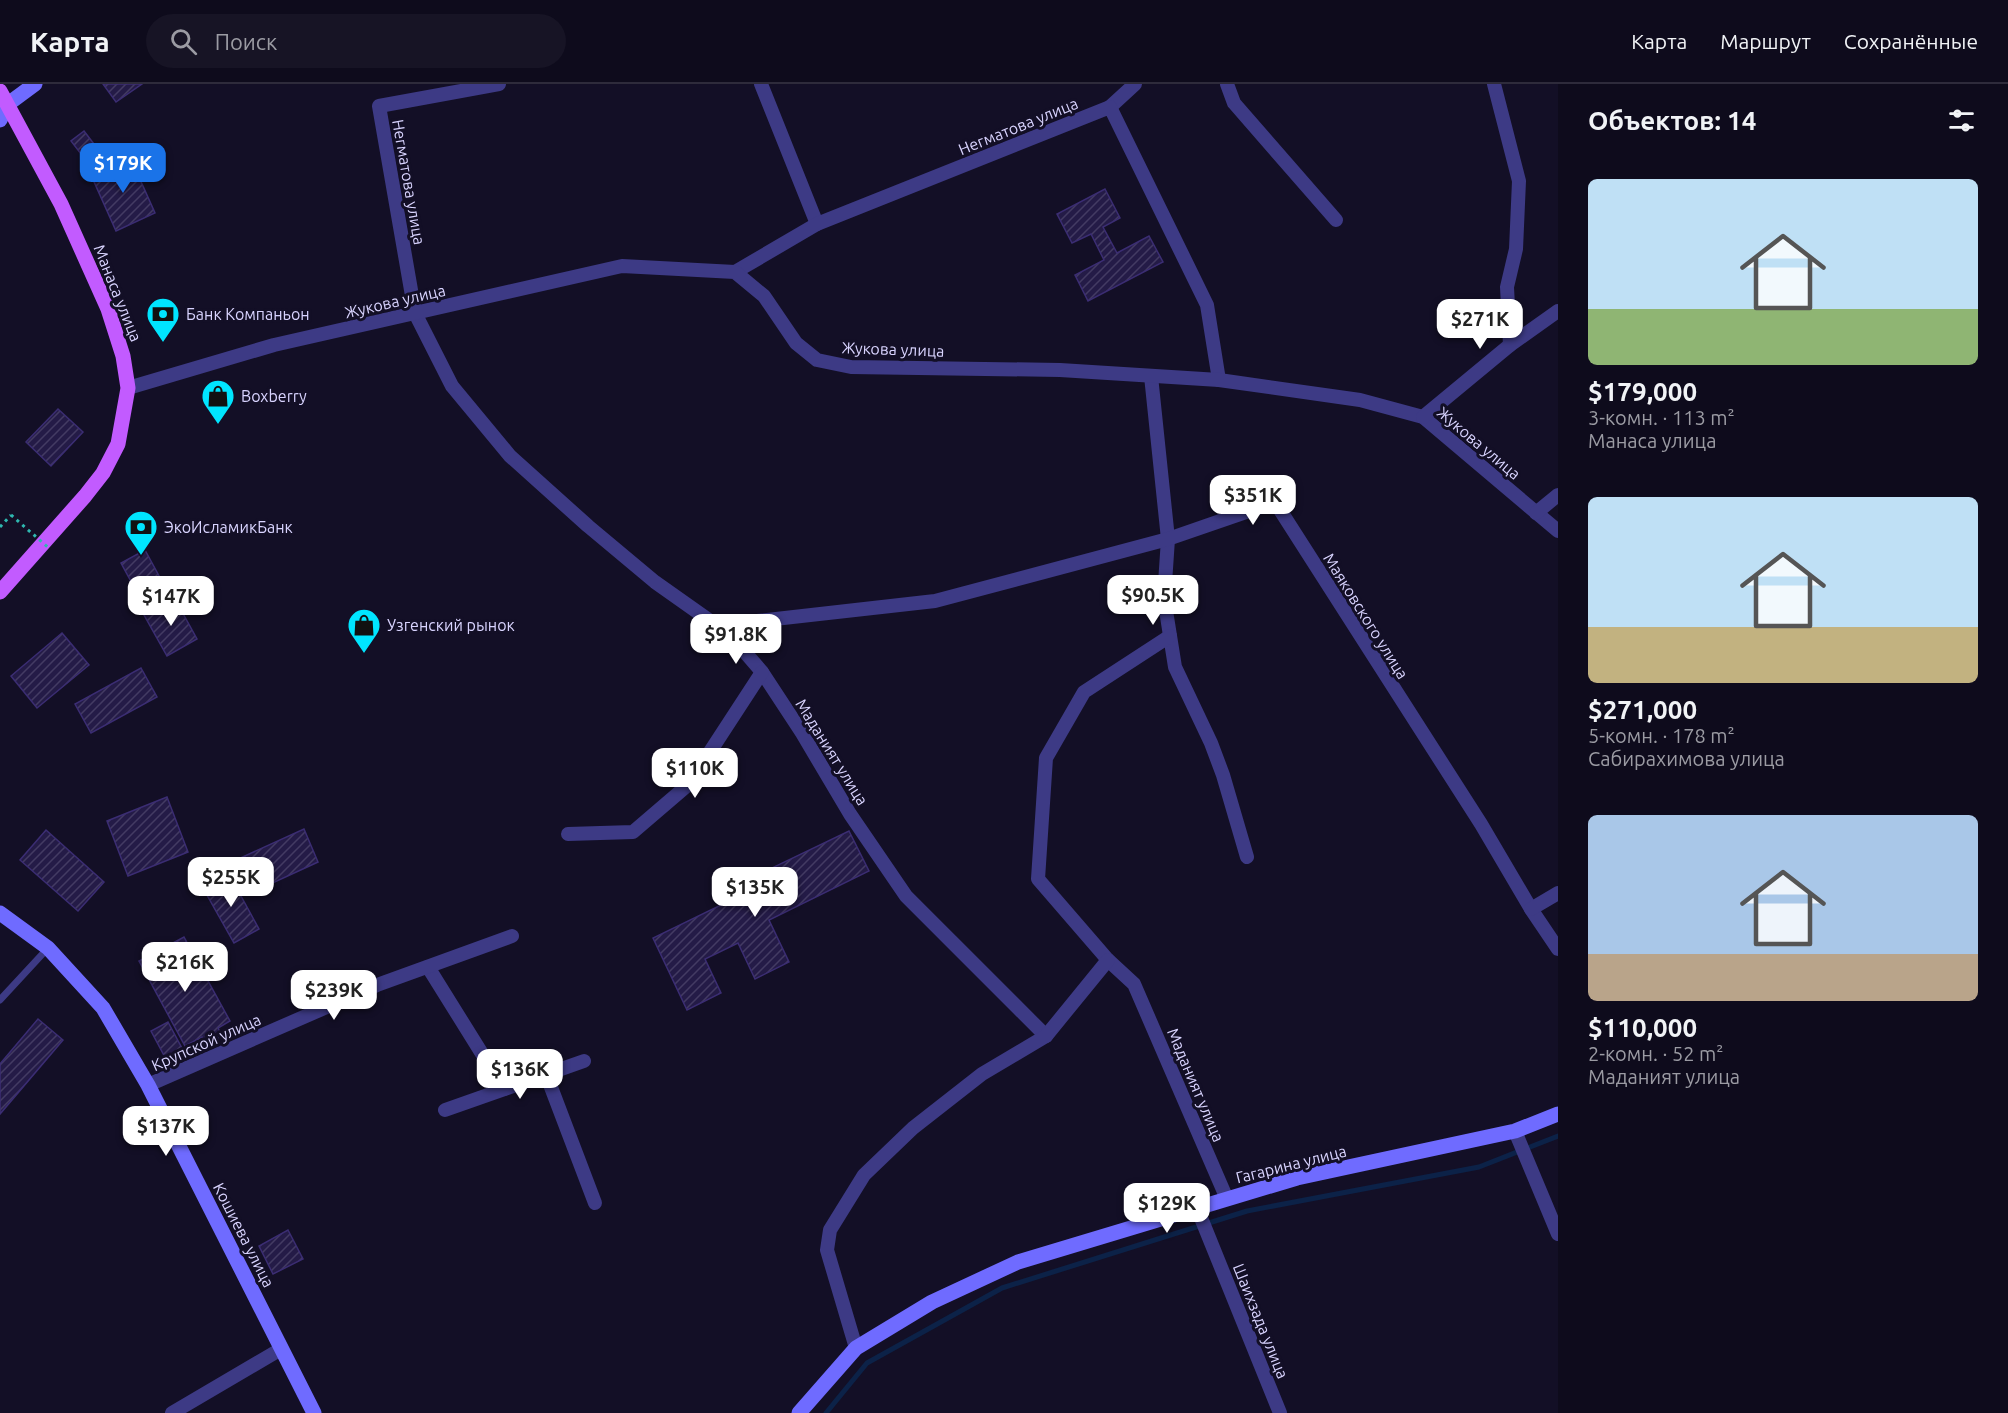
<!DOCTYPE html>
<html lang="ru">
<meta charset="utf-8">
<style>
:root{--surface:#0e0b1c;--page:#171425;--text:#f1f3f6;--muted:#9b9ba3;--line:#2e2b3b;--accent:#1a73e8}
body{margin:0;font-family:Ubuntu,sans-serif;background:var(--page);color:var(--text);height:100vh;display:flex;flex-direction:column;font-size:22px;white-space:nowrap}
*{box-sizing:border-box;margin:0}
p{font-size:20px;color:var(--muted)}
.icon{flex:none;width:33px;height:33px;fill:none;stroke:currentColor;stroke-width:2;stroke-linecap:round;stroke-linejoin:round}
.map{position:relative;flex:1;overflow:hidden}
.drawer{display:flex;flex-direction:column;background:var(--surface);width:450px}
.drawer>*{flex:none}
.price{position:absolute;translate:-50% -51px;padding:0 14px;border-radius:12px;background:#fff;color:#222;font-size:20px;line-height:39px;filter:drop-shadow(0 2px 3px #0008)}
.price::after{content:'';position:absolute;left:50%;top:36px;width:18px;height:14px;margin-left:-9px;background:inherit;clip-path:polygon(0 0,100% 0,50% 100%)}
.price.selected{background:var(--accent);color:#fff}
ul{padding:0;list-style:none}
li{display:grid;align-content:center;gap:12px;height:318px;padding:0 30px}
li span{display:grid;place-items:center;height:186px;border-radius:9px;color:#555}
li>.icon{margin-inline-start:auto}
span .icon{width:108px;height:108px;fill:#fffc;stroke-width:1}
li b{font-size:26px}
h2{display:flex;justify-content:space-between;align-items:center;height:72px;padding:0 30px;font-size:26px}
header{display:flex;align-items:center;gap:36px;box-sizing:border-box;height:84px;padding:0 30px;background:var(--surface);border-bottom:2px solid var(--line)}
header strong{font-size:28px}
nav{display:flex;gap:33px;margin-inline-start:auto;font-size:21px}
.search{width:420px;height:54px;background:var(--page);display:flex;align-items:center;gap:15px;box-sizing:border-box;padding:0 21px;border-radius:33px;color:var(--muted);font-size:22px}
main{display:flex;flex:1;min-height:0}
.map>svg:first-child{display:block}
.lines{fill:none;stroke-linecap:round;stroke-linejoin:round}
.stream{stroke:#0c2248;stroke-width:5}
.building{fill:url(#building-hatch);stroke:#3b2d73;stroke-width:1.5}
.path{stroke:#2fb8b0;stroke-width:3;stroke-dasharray:3 4.5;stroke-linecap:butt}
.lane{stroke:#3d3a85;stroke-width:7}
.street{stroke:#3d3a85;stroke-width:14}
.secondary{stroke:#6f6bff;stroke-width:15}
.primary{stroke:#c25bff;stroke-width:15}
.path-bridge{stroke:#2fb8b0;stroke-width:3;stroke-dasharray:3 4.5;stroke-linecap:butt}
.labels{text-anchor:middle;stroke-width:6;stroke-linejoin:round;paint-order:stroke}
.street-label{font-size:16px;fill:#d9d4ff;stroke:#130f26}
.poi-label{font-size:16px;fill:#d9d4ff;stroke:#130f26;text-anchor:start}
</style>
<header>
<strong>Карта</strong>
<div class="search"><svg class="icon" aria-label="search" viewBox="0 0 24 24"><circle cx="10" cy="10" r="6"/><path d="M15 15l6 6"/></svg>Поиск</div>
<nav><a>Карта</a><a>Маршрут</a><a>Сохранённые</a></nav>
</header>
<main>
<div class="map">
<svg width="1558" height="1329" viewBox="0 0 1558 1329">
<defs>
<pattern id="building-hatch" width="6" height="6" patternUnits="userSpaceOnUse" patternTransform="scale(1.5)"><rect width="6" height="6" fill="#241b47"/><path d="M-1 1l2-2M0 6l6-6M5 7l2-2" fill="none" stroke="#433b63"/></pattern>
</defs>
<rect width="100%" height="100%" fill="#130f26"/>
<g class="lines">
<!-- stream -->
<path class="stream" d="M 826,1329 L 867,1279 L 1002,1204 L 1247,1127 L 1479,1083 L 1558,1052"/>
</g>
<!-- building -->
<g class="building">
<path d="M 103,0 L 142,0 L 116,18 Z"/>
<path d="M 84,47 L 104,73 L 91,83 L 71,57 Z"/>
<path d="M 130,73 L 155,129 L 116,147 L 91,91 Z"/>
<path d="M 1105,105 L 1120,134 L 1103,143 L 1117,169 L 1149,152 L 1163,178 L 1088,217 L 1075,191 L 1104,176 L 1091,150 L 1072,159 L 1057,130 Z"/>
<path d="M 58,325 L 83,348 L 51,382 L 26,358 Z"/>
<path d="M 145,466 L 171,514 L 147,527 L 121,479 Z"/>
<path d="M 175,515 L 197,555 L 167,572 L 144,531 Z"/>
<path d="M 62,549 L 89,581 L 37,624 L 11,592 Z"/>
<path d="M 141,584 L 157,613 L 91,649 L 75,620 Z"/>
<path d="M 167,713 L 188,768 L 128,792 L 107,737 Z"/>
<path d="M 304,745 L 318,778 L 253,808 L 238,775 Z"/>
<path d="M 46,746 L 104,798 L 78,827 L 20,776 Z"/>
<path d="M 849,747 L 869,787 L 769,836 L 789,878 L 755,895 L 738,859 L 705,875 L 721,909 L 687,926 L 653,854 L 754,805 L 749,795 Z"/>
<path d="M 229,790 L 259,845 L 234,859 L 203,804 Z"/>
<path d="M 184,853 L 230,937 L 218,944 L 222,952 L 206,960 L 202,953 L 185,962 L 139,877 Z"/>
<path d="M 38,935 L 63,956 L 0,1030 L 0,980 Z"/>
<path d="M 168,938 L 184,968 L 167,977 L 151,947 Z"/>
<path d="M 288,1146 L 303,1175 L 273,1190 L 259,1162 Z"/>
</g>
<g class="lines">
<!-- path -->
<path class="path" d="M 0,443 L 11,431"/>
<!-- lane -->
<path class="lane" d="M 0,916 L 48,864"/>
<!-- street -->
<g class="street">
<path d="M 499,0 L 379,22 L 415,229 L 452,302 L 510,372 L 588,442 L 655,498 L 730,551 L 762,588 L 802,649 L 850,730 L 906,812 L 1046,952"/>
<path d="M 761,0 L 817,140"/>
<path d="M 1227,0 L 1234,19 L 1336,136"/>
<path d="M 1494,0 L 1519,97 L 1516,165 L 1507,203 L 1510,261"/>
<path d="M 1110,23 L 1135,0"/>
<path d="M 735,188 L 817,140 L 1110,23 L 1207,221 L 1219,296"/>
<path d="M 1151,292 L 1168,455 L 1164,514 L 1175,583 L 1211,659 L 1223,691 L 1247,773"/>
<path d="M 128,304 L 274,261 L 622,182 L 735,188 L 764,212 L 796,259 L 817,276 L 851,283 L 1060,286 L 1219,296 L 1360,316 L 1423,333 L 1558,447"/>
<path d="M 1423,333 L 1510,261 L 1558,227"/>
<path d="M 1536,429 L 1558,411"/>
<path d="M 730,551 L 757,537 L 935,517 L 1168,455 L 1275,418 L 1481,740 L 1531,825 L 1558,865"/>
<path d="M 1170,552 L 1084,608 L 1046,674 L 1038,795 L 1108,876 L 1134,900 L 1227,1115"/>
<path d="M 568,750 L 633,748 L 689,700 L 762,588"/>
<path d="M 1531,825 L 1558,809"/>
<path d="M 428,883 L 504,1005"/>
<path d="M 546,990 L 595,1119"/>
<path d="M 148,1001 L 377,901 L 512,852"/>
<path d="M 445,1026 L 584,977"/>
<path d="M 1515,1047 L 1558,1150"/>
<path d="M 1197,1124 L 1280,1329"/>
<path d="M 856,1264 L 827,1166 L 830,1146 L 864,1091 L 913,1044 L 982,990 L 1046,952 L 1108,876"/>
<path d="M 172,1329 L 281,1265"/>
</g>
<!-- secondary -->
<g class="secondary">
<path d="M 0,36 L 8,20 L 35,0"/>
<path d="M 0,829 L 48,864 L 103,924 L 148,1001 L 314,1329"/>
<path d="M 799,1329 L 856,1264 L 932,1218 L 1018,1178 L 1297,1094 L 1515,1047 L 1558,1030"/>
</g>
<!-- primary -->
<path class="primary" d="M 0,7 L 61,120 L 108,225 L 123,272 L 128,304 L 118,360 L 103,389 L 85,412 L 0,508"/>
<!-- path-bridge -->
<path class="path-bridge" d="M 11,431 L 50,465"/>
</g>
<!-- icons -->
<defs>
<symbol id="bank-pin" viewBox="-11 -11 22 30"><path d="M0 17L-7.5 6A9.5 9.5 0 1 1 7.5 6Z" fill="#00e5ff" stroke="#130f26"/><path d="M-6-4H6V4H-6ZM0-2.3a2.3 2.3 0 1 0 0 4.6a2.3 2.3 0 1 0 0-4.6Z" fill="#111"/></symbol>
<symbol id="shop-pin" viewBox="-11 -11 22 30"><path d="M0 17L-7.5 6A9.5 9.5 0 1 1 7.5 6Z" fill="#00e5ff" stroke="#130f26"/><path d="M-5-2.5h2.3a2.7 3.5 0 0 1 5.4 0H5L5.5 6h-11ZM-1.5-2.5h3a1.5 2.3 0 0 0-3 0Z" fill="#111"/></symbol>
</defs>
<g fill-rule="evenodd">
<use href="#bank-pin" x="144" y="211" width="38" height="52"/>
<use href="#shop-pin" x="199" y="293" width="38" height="52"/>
<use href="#bank-pin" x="122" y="424" width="38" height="52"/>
<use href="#shop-pin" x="345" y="522" width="38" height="52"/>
</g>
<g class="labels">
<!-- street labels -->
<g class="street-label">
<text transform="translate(1018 42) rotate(-22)" y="6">Негматова улица</text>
<text transform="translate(409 98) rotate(80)" y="6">Негматова улица</text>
<text transform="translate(118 209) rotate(68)" y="6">Манаса улица</text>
<text transform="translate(395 217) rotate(-13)" y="6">Жукова улица</text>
<text transform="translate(893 265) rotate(2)" y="6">Жукова улица</text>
<text transform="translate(1479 359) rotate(40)" y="6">Жукова улица</text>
<text transform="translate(1366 532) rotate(58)" y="6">Маяковского улица</text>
<text transform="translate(832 668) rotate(58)" y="6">Маданият улица</text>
<text transform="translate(206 958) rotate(-24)" y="6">Крупской улица</text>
<text transform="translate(1196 1001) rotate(67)" y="6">Маданият улица</text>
<text transform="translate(1291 1080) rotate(-14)" y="6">Гагарина улица</text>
<text transform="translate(244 1151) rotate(63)" y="6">Кошиева улица</text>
<text transform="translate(1261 1237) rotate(68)" y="6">Шаихзада улица</text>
</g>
<!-- poi labels -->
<g class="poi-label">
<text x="186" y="236">Банк Компаньон</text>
<text x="241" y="318">Boxberry</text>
<text x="164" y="449">ЭкоИсламикБанк</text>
<text x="387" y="547">Узгенский рынок</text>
</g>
</g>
</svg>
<b class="price selected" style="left:123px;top:110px">$179K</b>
<b class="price" style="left:1480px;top:266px">$271K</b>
<b class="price" style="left:1253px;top:442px">$351K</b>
<b class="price" style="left:1153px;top:542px">$90.5K</b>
<b class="price" style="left:171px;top:543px">$147K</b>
<b class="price" style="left:736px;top:581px">$91.8K</b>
<b class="price" style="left:695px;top:715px">$110K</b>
<b class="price" style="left:231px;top:824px">$255K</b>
<b class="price" style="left:755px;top:834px">$135K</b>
<b class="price" style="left:185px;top:909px">$216K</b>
<b class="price" style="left:334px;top:937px">$239K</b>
<b class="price" style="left:520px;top:1016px">$136K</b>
<b class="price" style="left:166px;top:1073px">$137K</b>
<b class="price" style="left:1167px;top:1150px">$129K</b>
</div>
<section class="drawer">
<h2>Объектов: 14<svg class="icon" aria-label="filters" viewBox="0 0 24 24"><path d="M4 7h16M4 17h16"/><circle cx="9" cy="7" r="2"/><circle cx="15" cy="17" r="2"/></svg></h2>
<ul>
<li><span style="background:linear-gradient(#bfe0f5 70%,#8fb573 0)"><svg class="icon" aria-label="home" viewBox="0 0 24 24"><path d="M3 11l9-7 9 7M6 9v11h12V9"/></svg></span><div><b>$179,000</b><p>3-комн. · 113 m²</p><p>Манаса улица</p></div></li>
<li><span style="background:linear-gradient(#bfe0f5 70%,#c2b280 0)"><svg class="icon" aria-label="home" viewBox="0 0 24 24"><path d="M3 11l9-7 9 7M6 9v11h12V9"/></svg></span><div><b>$271,000</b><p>5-комн. · 178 m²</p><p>Сабирахимова улица</p></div></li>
<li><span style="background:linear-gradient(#a9c7e8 75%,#b9a48a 0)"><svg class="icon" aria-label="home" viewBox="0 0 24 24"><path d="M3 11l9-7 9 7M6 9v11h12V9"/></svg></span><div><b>$110,000</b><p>2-комн. · 52 m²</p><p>Маданият улица</p></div></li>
</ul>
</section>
</main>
